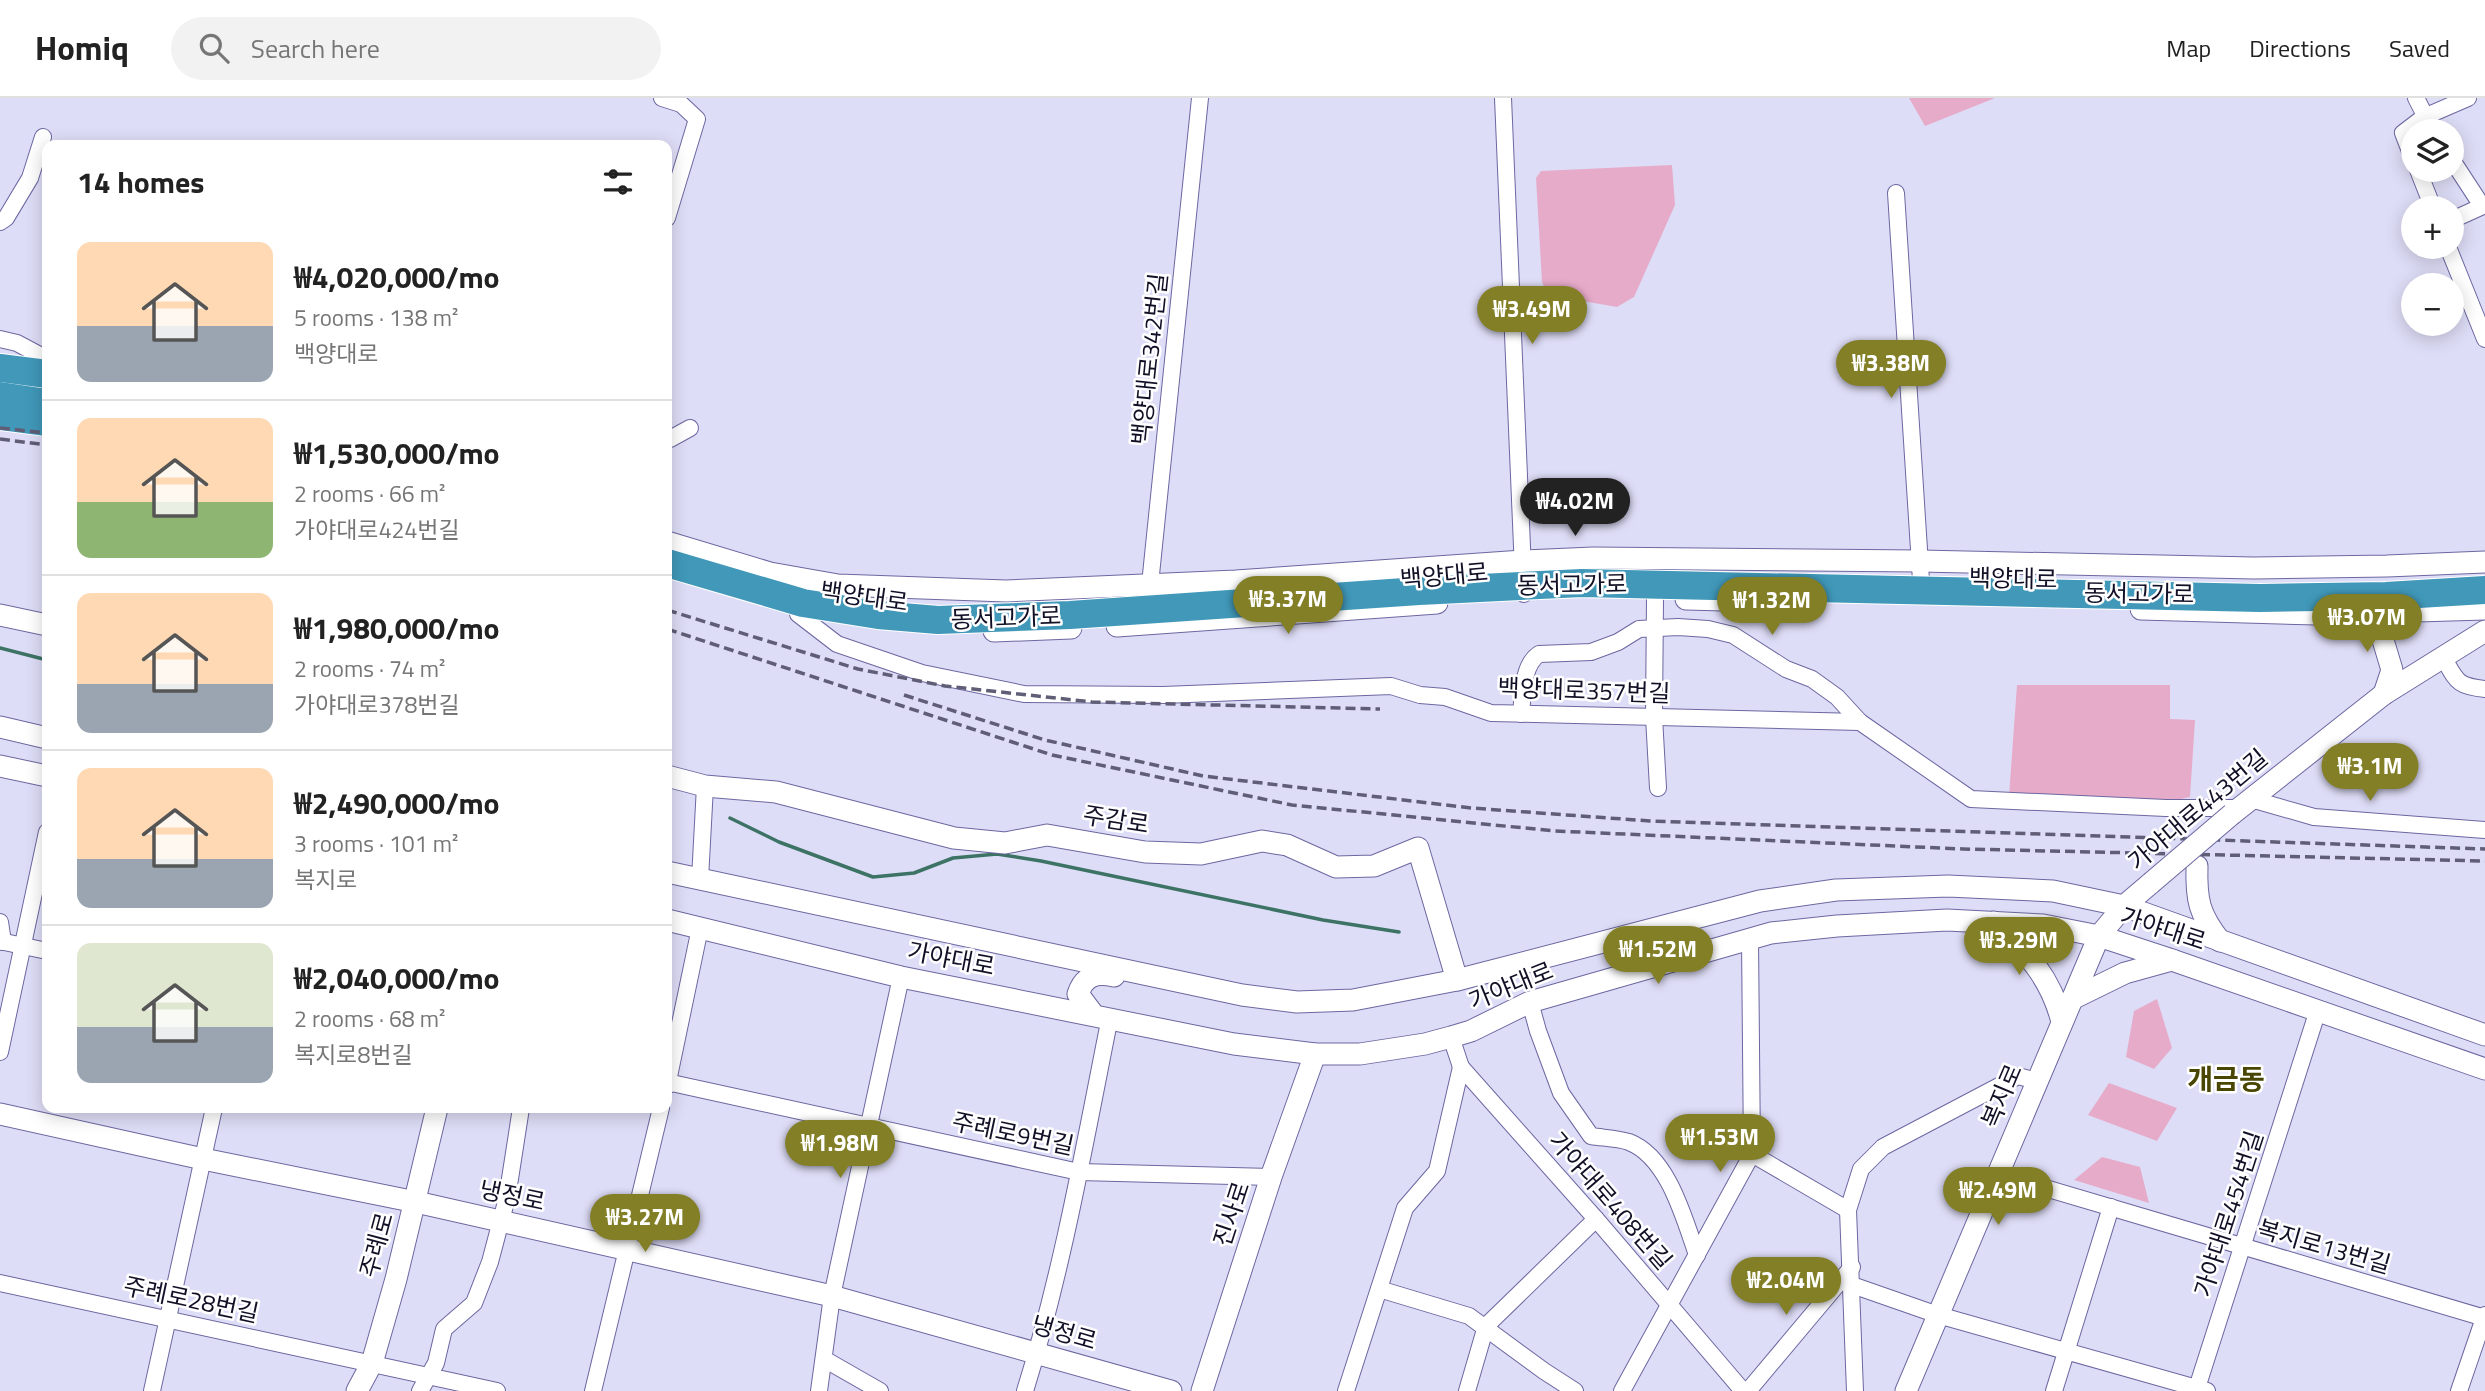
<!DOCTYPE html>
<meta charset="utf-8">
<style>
:root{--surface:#fff;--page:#f2f2f2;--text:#222;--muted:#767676;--line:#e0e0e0;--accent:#837f27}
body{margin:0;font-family:"Titillium Web","Noto Sans KR",sans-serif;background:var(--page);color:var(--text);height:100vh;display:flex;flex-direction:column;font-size:26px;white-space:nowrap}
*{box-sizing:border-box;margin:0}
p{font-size:23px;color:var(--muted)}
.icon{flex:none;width:38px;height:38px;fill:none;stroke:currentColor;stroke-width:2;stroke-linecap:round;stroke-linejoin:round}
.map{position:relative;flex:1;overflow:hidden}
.panel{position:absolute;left:42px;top:42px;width:630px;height:973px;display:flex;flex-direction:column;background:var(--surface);border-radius:14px;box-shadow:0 4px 18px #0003}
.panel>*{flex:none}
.fabs{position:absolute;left:2401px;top:21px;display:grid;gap:14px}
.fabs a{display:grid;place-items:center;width:63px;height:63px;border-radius:50%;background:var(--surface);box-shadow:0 4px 18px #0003;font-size:35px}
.price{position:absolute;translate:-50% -60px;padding:0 16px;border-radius:24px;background:var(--accent);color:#fff;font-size:23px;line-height:46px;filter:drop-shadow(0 2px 4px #0008)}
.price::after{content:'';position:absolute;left:50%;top:42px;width:21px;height:16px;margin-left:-10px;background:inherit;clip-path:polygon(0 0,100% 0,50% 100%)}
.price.active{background:#222;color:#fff}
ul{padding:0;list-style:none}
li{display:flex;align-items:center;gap:21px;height:175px;padding:0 35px}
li+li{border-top:2px solid var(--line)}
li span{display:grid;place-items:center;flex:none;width:196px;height:140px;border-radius:14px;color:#555}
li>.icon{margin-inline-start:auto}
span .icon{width:84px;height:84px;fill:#fffc;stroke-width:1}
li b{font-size:30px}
h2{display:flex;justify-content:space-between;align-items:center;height:84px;padding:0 35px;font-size:30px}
header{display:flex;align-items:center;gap:42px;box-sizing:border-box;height:98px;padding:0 35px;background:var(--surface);border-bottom:2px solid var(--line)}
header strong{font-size:33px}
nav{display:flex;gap:38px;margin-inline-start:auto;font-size:24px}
.search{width:490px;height:63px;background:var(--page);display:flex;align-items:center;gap:18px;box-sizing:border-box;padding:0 24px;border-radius:38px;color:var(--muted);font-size:26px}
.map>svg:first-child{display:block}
.green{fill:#e7abca}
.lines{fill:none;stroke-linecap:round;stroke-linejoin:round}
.stream{stroke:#3c7365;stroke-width:3.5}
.street-casing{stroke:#6c67a0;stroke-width:18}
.secondary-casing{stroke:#6c67a0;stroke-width:23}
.highway-casing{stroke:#fff;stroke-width:30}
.street{stroke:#fff;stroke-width:16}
.secondary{stroke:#fff;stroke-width:21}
.highway{stroke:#4198b9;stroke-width:28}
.rail{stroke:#605e76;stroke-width:3.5;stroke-dasharray:10 5;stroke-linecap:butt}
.secondary-bridge-casing{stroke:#6c67a0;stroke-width:23;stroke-linecap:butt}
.highway-bridge-casing{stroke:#fff;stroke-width:30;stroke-linecap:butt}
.secondary-bridge{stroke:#fff;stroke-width:21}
.highway-bridge{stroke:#4198b9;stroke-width:28}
.labels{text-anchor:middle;stroke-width:5;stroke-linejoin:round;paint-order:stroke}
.street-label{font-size:24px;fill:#121026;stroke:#fff}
.quarter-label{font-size:28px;font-weight:bold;fill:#494604;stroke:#fff}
</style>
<header>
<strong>Homiq</strong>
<div class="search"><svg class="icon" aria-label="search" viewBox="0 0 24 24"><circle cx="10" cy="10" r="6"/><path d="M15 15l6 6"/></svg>Search here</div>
<nav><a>Map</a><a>Directions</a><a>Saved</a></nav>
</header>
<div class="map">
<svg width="2485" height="1293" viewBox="0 0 2485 1293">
<rect width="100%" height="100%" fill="#deddf7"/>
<!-- green -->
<g class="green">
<path d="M 1909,0 L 1995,0 L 1925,28 Z"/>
<path d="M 1672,67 L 1675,107 L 1634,199 L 1617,209 L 1548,197 L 1542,184 L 1536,80 L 1541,73 Z"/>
<path d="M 2017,587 L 2170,587 L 2170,621 L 2195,622 L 2190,699 L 2159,706 L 2009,698 Z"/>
<path d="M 2157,901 L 2172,950 L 2154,971 L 2126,959 L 2134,913 Z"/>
<path d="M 2109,985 L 2177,1010 L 2157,1043 L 2088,1017 Z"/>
<path d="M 2102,1059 L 2140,1069 L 2149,1105 L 2074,1082 Z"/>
</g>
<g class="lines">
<!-- stream -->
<g class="stream">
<path d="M 0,550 L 47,562"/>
<path d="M 730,720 L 779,744 L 873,779 L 914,775 L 953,760 L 997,756 L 1041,763 L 1323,822 L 1399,834"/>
</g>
<defs>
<g id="street">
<path d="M 662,0 L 681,6 L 697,21 L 667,120"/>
<path d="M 1503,0 L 1524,496"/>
<path d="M 2416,0 L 2433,33"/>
<path d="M 2413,61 L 2403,35 L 2424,19 L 2468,0"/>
<path d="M 2452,62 L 2482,108"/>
<path d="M 2418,72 L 2433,110"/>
<path d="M 1896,95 L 1922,498"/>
<path d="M 2452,122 L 2485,107"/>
<path d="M 0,124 L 6,120 L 30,80 L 43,39"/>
<path d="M 2448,149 L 2485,241"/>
<path d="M 0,241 L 17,245 L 47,261"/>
<path d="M 667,340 L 670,341 L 690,330"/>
<path d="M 1149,496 L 1200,0"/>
<path d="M 1655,500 L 1654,619 L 1658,690"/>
<path d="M 798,516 L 837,546 L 922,575 L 1024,596 L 1163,597 L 1391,588 L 1420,597 L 1445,599 L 1491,615 L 1860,624 L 1971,701 L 2166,710 L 2239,710"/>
<path d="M 2443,559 C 2457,583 2456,588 2485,591"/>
<path d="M 1521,616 C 1523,598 1522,567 1539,556 L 1591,554 L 1618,544 L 1639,531 L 1678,529 L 1708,531 L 1733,537 L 1786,571 L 1812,581 L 1837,599 L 1860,624"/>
<path d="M 2251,701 L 2314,719 L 2485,732"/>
<path d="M 700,781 L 705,688"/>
<path d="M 0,824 L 3,844"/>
<path d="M 0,843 L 47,853"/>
<path d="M 1530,904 L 1538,933 L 1561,995 L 1591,1038 C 1603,1040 1617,1040 1629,1044 C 1668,1059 1684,1120 1697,1157"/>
<path d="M 1451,939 L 1461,969 L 1596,1121 L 1743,1293"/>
<path d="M 0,954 L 47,734"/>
<path d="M 667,984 L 1079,1074 L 1271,1079"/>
<path d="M 667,988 L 700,830"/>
<path d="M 1752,1056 L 1848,1112"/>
<path d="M 1998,1076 L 2485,1220"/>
<path d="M 0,1185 L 497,1293"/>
<path d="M 1852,1187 L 1938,1217 L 2207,1293"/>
<path d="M 1379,1191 L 1469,1218 L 1544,1273 L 1575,1293"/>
<path d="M 824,1261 L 880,1293"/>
<path d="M 152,1293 L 214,1010"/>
<path d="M 420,1293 L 436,1265 L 444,1231 L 474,1205 L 490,1164 L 507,1100 L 521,1010"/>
<path d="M 593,1293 L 661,1010"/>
<path d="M 819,1293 L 832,1198 L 901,879"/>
<path d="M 1025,1293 C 1063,1171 1085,1044 1110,919"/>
<path d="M 1346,1293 L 1405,1110 L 1437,1073 L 1461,969"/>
<path d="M 1467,1293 L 1486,1228 L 1596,1121"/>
<path d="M 1622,1293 L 1752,1056 L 1750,841"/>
<path d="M 1748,1293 L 1852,1169"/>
<path d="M 1855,1293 L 1848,1112 L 1861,1071 L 1883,1049 L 2018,978 L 2037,983"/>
<path d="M 2054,1293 L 2111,1109"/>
<path d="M 2196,1293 L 2318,912"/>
<path d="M 2459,1293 L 2485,1217"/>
</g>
<g id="secondary">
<path d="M 667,444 L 770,475 L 838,487 L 1006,493 L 1236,483 L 1523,463 L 1593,460 L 1920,463 L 2254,470 L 2387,468 L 2485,464"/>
<path d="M 1686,501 L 1801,504"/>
<path d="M 2141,511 L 2316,516 L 2485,511"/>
<path d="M 2370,515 L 2380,532 L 2392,572 L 2384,596"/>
<path d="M 0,517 L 47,527"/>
<path d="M 1117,528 L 1437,505"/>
<path d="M 994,533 L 1071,530"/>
<path d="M 0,629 L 47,640"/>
<path d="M 0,668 L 47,678"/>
<path d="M 667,678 L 705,688 L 776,694 L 954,740 L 1005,745 L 1047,737 L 1145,754 L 1201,756 L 1262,743 L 1287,747 L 1336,769 L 1374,768 L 1418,750 L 1457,882"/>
<path d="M 2232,716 L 2384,596 L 2485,533"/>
<path d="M 2197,768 C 2196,802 2199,816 2220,843"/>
<path d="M 667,774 L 1242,897 L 1297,904 L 1353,902 L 1457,882 L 1760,803 L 1836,792 L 1948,788 L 2053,793 L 2124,808 L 2485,937"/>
<path d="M 667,822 L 901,879 L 1234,946 L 1315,956 L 1360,956 L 1425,946 L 1451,939 L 1471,933 L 1530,904 L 1771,835 L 1837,828 L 1947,822 L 2043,827 L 2099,838 L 2172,862 L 2485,971"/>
<path d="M 1994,824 C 2027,854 2051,880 2062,924"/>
<path d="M 2072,901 L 2125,875 L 2172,862"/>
<path d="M 1093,916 L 1078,896 C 1084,878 1095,874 1114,878"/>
<path d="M 0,1016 L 203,1061 L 416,1104 L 832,1198 L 1171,1293"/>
<path d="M 357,1293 L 372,1265 L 396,1181 L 437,1010"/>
<path d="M 1202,1293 L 1271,1079 L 1315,956"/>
<path d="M 1906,1293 L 2099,838 L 2124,808 L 2151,785"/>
</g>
<g id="highway">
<path d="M 0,270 L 47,276"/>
<path d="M 0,298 L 47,305"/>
<path d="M 0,318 L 47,324"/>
</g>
</defs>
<!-- street casing -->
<use href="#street" class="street-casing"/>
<!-- secondary casing -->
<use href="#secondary" class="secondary-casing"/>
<!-- highway casing -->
<use href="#highway" class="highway-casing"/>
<!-- street -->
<use href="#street" class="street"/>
<!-- secondary -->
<use href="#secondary" class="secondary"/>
<!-- highway -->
<use href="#highway" class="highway"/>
<!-- rail -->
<g class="rail">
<path d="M 0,330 L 47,335"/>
<path d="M 0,341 L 47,347"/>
<path d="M 667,512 L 858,571 L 945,588 L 1092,604 L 1380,611"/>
<path d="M 667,531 L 1052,657 L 1292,707 L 1555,733 L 1963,751 L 2485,763"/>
<path d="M 904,597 L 1045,642 L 1203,678 L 1471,710 L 1650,723 L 2485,751"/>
</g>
<defs>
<path id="secondary-bridge" d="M 2151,785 L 2232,716"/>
<path id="highway-bridge" d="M 667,465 L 803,505 L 878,517 L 938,522 L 1070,517 L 1419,493 L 1582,485 L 2260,500 L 2386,498 L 2485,492"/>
</defs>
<!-- secondary-bridge casing -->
<use href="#secondary-bridge" class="secondary-bridge-casing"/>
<!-- highway-bridge casing -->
<use href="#highway-bridge" class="highway-bridge-casing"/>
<!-- secondary-bridge -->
<use href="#secondary-bridge" class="secondary-bridge"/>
<!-- highway-bridge -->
<use href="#highway-bridge" class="highway-bridge"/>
</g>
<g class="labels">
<!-- street labels -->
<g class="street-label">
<text transform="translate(1150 261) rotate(-84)" y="8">백양대로342번길</text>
<text transform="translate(1444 478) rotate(-5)" y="8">백양대로</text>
<text transform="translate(2013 481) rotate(1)" y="8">백양대로</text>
<text transform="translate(1572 487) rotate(-1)" y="8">동서고가로</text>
<text transform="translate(2139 496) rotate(1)" y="8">동서고가로</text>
<text transform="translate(864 499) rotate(8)" y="8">백양대로</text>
<text transform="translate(1006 520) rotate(-2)" y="8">동서고가로</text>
<text transform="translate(1584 593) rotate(2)" y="8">백양대로357번길</text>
<text transform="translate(2198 712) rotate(-40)" y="8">가야대로443번길</text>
<text transform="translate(1116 722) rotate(9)" y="8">주감로</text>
<text transform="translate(2163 831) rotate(18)" y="8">가야대로</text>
<text transform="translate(951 861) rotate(11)" y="8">가야대로</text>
<text transform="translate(1511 888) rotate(-22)" y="8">가야대로</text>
<text transform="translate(2002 998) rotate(-67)" y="8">복지로</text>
<text transform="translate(1013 1036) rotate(12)" y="8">주례로9번길</text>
<text transform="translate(512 1098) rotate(12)" y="8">냉정로</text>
<text transform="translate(1610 1103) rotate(49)" y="8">가야대로408번길</text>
<text transform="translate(1232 1116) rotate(-72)" y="8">진사로</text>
<text transform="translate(2229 1116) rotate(-72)" y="8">가야대로454번길</text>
<text transform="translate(377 1147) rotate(-75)" y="8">주례로</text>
<text transform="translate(2324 1149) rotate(16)" y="8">복지로13번길</text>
<text transform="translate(191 1202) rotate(12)" y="8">주례로28번길</text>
<text transform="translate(1064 1235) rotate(16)" y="8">냉정로</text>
</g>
<!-- quarter labels -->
<g class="quarter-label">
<text x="2226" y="991">개금동</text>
</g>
</g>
</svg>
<div class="fabs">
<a><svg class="icon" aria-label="layers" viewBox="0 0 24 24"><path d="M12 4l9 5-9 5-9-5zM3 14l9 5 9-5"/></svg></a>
<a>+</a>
<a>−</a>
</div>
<b class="price" style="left:1532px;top:248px">₩3.49M</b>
<b class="price" style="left:1891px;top:302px">₩3.38M</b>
<b class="price active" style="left:1575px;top:440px">₩4.02M</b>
<b class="price" style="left:1288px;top:538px">₩3.37M</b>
<b class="price" style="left:1772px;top:539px">₩1.32M</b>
<b class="price" style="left:2367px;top:556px">₩3.07M</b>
<b class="price" style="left:2370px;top:705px">₩3.1M</b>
<b class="price" style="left:2019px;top:879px">₩3.29M</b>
<b class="price" style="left:1658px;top:888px">₩1.52M</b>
<b class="price" style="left:1720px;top:1076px">₩1.53M</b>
<b class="price" style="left:840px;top:1082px">₩1.98M</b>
<b class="price" style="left:1998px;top:1129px">₩2.49M</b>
<b class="price" style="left:645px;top:1156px">₩3.27M</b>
<b class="price" style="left:1786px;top:1219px">₩2.04M</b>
<section class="panel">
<h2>14 homes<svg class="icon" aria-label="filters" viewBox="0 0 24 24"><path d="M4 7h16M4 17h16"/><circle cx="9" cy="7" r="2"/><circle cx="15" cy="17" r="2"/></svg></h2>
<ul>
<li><span style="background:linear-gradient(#ffd9b3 60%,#9aa5b1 0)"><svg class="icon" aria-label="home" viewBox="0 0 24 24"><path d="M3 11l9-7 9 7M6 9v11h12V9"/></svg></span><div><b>₩4,020,000/mo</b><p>5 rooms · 138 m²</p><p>백양대로</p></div></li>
<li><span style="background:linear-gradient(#ffd9b3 60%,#8fb573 0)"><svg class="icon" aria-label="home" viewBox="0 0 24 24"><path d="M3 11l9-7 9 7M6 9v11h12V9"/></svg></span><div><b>₩1,530,000/mo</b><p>2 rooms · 66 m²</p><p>가야대로424번길</p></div></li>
<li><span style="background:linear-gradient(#ffd9b3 65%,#9aa5b1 0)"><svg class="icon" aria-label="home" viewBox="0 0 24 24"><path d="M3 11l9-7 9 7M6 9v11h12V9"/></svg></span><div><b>₩1,980,000/mo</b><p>2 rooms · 74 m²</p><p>가야대로378번길</p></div></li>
<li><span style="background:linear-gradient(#ffd9b3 65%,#9aa5b1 0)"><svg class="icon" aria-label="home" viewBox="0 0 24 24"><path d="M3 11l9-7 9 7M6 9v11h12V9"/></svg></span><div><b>₩2,490,000/mo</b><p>3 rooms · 101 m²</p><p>복지로</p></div></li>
<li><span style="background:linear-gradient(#dfe7d0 60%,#9aa5b1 0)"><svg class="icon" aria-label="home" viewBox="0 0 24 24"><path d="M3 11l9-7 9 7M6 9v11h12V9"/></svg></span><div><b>₩2,040,000/mo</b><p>2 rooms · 68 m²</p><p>복지로8번길</p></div></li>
</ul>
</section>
</div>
